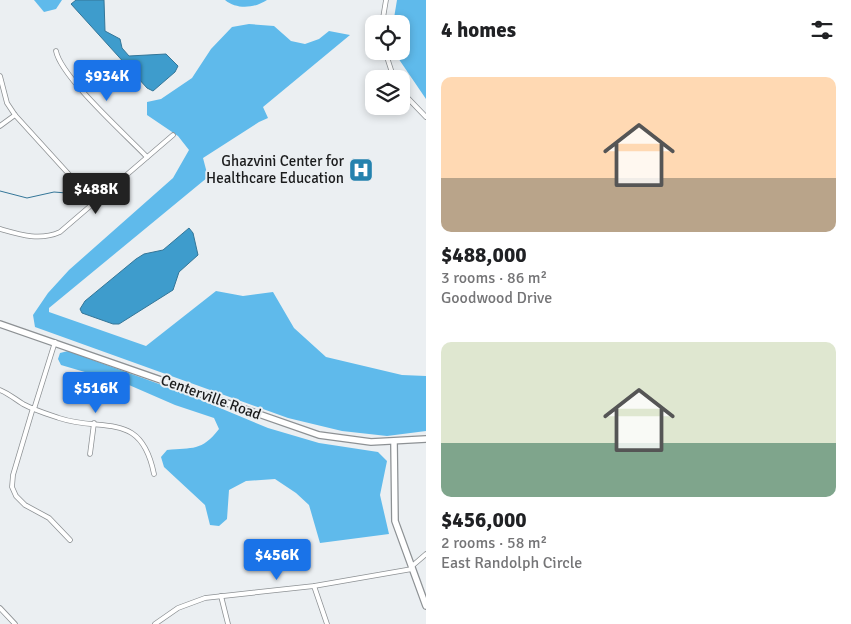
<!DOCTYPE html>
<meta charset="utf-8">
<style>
:root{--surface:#fff;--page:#f6f6f6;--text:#202124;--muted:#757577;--accent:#1a73e8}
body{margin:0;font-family:Signika,sans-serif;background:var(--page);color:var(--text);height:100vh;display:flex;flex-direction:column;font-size:19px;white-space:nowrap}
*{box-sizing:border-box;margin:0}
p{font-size:16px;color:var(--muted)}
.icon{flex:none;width:28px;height:28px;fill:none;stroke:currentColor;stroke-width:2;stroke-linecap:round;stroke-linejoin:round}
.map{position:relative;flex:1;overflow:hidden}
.side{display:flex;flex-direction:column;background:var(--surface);width:425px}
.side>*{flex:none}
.buttons{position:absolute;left:365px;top:15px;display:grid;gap:10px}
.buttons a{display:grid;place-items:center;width:45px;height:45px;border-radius:10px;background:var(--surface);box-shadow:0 2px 8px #0003;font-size:25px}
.price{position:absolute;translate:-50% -42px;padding:0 11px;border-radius:5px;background:var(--accent);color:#fff;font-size:16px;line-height:32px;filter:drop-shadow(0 1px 2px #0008)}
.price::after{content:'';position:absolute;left:50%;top:30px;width:15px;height:11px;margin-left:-8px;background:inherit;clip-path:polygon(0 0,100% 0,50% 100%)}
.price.selected{background:#222;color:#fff}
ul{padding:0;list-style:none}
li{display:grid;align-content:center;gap:10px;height:265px;padding:0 15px}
li span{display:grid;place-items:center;height:155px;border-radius:10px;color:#555}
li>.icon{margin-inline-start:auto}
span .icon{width:90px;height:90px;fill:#fffc;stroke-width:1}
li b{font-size:21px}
h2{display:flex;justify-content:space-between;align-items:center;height:60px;padding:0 15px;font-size:21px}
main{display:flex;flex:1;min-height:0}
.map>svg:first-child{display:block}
.forest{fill:#5fbaeb}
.water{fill:#3e9ccc;stroke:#347698}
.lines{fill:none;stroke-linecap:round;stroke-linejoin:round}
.stream{stroke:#347698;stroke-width:1}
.street-casing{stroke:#8d9194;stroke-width:5.5}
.secondary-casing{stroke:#8d9194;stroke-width:8}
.street{stroke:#fff;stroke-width:4}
.secondary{stroke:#fff;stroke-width:5.5}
.labels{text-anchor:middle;stroke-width:4;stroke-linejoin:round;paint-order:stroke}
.poi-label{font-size:15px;fill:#1b1c1d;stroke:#ebeff2;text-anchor:end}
.street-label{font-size:15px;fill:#1b1c1d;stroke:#ebeff2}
</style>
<main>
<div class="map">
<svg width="426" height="624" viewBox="0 0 426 624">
<rect width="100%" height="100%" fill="#ebeff2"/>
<!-- forest -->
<g class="forest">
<path d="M 34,0 L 62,0 L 56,9 L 44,12 Z"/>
<path d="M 225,0 L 267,0 C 255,8 237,10 225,0 Z"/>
<path d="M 397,0 L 426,0 L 426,99 L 396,55 L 396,51 L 401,51 L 401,24 L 393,24 Z"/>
<path d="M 249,24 L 274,26 L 291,41 L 305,44 L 319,39 L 329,31 L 350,35 L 263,107 L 268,118 L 259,122 L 203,158 L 208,177 L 49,308 L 49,312 L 146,346 L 216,291 L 243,296 L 273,292 L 294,328 L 326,357 L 402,375 L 426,376 L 426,431 L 387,436 L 342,431 L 288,418 L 35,327 L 33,315 L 48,293 L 69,270 L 173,178 L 189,150 L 178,136 L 147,115 L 147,102 L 161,99 L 192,78 L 211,49 L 232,27 Z"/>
<path d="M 68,351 L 184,393 L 268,428 L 319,443 L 378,452 L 387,461 L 380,495 L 389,534 L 320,543 L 309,505 L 296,493 L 275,479 L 246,481 L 229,490 L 227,519 L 219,526 L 210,525 L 205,505 L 164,467 L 161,457 L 167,450 C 193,447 201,452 219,429 L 214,418 L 175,405 L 129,385 L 61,365 L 58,359 L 60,353 Z"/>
</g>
<!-- water -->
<g class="water">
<path d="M 76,0 L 104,0 L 105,31 L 120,39 L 122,48 L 129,56 L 166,54 L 178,66 L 175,72 L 153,91 L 147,88 L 71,4 Z"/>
<path d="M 189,228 L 193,233 L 198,255 L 179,272 L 173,290 L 119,324 L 113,324 L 82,313 L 80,309 L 85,301 L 136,259 L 144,254 L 163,250 Z"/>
</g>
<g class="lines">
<!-- stream -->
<path class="stream" d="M 0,191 L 27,198 L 54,192 L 79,194"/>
<defs>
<g id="street">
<path d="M 382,24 L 386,0"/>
<path d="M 56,51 C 61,77 126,135 147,157"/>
<path d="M 385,51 L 394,79"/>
<path d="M 0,76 L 7,103 L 15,115 L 95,203"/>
<path d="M 401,91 L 426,117"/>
<path d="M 0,126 L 15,115"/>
<path d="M 0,229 C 21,235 40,241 60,232 L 173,135"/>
<path d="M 0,390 C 8,393 15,399 23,404 C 34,410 47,414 59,418 C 104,433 141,410 154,474"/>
<path d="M 33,408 L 13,475 L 12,487 L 16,496 L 25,505 L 49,518 L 70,540"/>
<path d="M 34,409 L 55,342"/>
<path d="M 90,454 L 94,423"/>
<path d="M 411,567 L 426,554"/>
<path d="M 314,586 L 327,624"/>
<path d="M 221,596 L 228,624"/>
<path d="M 0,608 L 15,624"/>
<path d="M 155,624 L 178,608 L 205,598 L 314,586 L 412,569"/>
</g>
<g id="secondary">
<path d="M 0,324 L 319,435 L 371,442 L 426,439"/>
<path d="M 394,442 L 395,521 L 426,606"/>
</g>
</defs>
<!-- street casing -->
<use href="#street" class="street-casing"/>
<!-- secondary casing -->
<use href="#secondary" class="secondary-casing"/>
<!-- street -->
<use href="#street" class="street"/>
<!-- secondary -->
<use href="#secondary" class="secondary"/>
</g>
<!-- icons -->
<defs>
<symbol id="hospital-square" viewBox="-11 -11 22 22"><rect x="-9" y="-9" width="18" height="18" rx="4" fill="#2482ae" stroke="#ebeff2"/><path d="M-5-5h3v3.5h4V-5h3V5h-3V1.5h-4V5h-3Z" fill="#fff"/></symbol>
</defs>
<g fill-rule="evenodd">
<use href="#hospital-square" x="347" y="156" width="28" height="28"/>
</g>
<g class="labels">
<!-- poi labels -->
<g class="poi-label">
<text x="344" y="166">Ghazvini Center for<tspan x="344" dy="17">Healthcare Education</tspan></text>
</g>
<!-- street labels -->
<g class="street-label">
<text transform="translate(211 397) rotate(20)" y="5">Centerville Road</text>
</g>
</g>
</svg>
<div class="buttons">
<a><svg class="icon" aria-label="locate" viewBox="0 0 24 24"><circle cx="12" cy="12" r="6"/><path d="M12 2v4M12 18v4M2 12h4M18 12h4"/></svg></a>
<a><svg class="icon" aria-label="layers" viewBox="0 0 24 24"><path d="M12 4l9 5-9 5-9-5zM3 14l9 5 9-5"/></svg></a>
</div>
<b class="price" style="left:107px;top:102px">$934K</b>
<b class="price selected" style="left:96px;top:215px">$488K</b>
<b class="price" style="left:96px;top:414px">$516K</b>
<b class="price" style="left:277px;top:581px">$456K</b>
</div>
<section class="side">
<h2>4 homes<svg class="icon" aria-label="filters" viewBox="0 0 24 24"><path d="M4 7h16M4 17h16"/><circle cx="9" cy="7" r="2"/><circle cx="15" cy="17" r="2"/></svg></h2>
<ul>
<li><span style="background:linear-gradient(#ffd9b3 65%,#b9a48a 0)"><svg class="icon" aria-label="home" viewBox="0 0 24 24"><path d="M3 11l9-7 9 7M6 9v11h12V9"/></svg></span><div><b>$488,000</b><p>3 rooms · 86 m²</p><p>Goodwood Drive</p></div></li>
<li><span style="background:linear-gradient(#dfe7d0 65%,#7fa58c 0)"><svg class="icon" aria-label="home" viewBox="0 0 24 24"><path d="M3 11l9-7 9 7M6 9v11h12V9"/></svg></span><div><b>$456,000</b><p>2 rooms · 58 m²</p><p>East Randolph Circle</p></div></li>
</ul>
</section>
</main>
